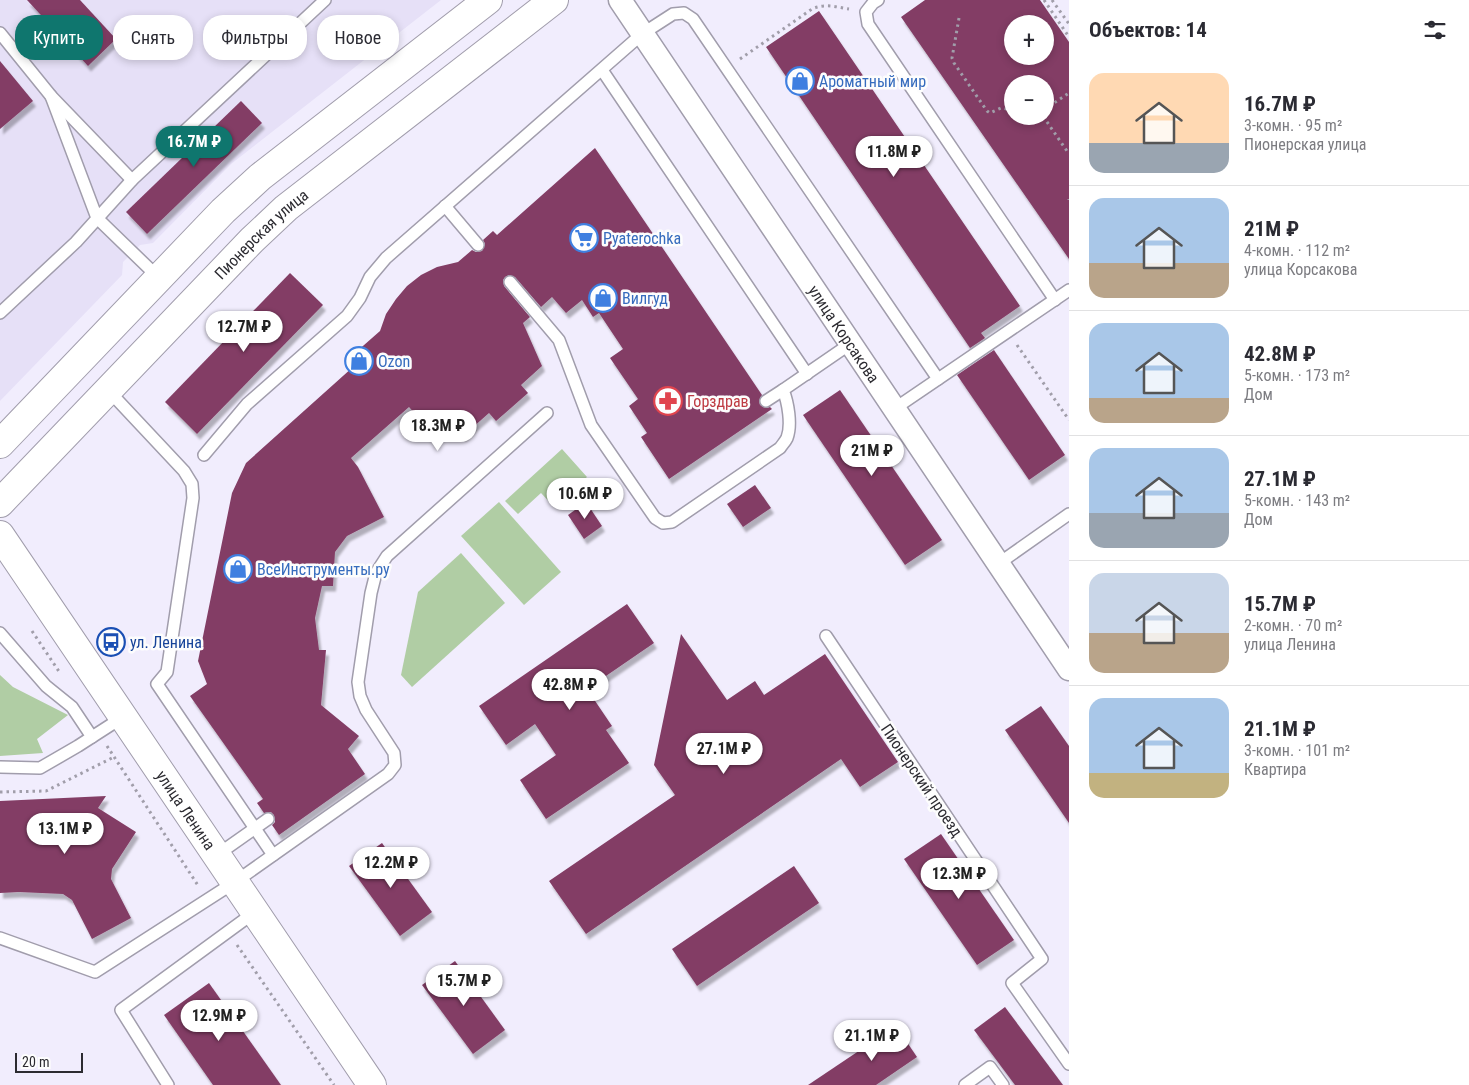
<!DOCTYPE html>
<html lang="ru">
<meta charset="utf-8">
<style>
:root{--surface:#fff;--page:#f2f2f3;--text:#2b2b33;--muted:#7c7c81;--line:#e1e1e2;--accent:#0f766e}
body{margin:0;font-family:"Roboto Condensed",sans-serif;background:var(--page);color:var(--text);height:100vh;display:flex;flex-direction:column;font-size:19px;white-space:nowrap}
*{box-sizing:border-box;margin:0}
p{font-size:16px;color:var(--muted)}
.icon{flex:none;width:28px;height:28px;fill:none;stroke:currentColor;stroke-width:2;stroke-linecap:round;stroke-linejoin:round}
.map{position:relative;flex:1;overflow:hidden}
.drawer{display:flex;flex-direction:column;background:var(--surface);width:400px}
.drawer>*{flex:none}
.guide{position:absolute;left:15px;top:15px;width:475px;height:45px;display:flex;gap:10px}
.tools{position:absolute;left:1004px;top:15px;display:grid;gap:10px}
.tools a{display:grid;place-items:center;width:50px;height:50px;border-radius:50%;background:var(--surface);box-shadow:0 2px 8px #0003;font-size:25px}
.scale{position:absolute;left:15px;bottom:12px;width:68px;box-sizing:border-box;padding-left:5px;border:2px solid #2c2b31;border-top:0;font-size:14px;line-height:18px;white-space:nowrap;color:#2c2b31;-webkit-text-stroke:4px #fdfdfd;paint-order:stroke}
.price{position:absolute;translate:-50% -42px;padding:0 11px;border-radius:18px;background:#fff;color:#222;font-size:16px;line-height:32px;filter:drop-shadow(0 1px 2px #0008)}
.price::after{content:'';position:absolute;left:50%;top:30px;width:15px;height:11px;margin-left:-8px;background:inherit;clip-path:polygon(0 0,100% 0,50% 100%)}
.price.current{background:var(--accent);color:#fff}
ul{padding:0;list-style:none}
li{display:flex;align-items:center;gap:15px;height:125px;padding:0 20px}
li+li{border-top:1px solid var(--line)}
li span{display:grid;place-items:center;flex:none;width:140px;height:100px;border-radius:15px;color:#555}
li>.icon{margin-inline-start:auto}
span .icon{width:60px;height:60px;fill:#fffc;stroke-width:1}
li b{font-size:21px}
h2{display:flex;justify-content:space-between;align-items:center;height:60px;padding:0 20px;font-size:21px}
.pill{padding:0 18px;border-radius:20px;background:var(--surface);box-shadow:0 2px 8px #0003;font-size:18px;line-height:45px}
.pill.current{background:var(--accent);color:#fff}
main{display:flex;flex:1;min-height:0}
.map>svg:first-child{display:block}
.built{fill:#e6e0f7}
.green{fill:#b0cda4}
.building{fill:#833e65;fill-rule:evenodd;filter:url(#shadow)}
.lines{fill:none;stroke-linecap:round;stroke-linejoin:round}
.lane-casing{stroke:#a19dac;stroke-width:14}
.street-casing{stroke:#a19dac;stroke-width:25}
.secondary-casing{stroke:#a19dac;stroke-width:30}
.path{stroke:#a19eaa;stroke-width:3;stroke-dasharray:2.5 4;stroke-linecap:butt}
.lane{stroke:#fff;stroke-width:11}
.street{stroke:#fff;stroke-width:22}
.secondary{stroke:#fff;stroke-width:28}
.labels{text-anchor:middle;stroke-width:5;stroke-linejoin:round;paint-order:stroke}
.shop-label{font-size:16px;fill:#366cbe;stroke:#fdfdfd;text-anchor:start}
.street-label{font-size:16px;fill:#2c2b31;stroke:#fdfdfd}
.health-label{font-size:16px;fill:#be3a42;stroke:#fdfdfd;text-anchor:start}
.transit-label{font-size:16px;fill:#164399;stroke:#fdfdfd;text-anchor:start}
</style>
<main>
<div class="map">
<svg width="1069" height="1085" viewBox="0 0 1069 1085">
<defs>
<filter id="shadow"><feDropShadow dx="3" dy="5.5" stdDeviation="1" flood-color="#0004"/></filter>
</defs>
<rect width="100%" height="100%" fill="#f1edfd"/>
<!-- built -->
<path class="built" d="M 0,0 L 441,0 L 231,164 L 153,243 L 140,245 L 123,262 L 122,275 L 0,401 Z"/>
<!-- green -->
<g class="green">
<path d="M 562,449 L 587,477 L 554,507 L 541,493 L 518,514 L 505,501 Z"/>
<path d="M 499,502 L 561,572 L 524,605 L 461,536 Z"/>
<path d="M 461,553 L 505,603 L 412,687 L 401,675 L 418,592 Z"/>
<path d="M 0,675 L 13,687 L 68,715 L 37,739 L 43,753 L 0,756 Z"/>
</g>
<!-- building -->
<g class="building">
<path d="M 27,0 L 80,0 L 116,39 L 88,66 Z"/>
<path d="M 925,0 L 1040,0 L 1069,42 L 1069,259 L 901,17 ZM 1012,24 L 1045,24 L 1045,56 L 1012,56 ZM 1012,84 L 1045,84 L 1045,116 L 1012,116 Z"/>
<path d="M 819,11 L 1020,306 L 981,333 L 985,338 L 970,348 L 766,47 Z"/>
<path d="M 0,61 L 33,101 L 0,129 Z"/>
<path d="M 241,101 L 262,123 L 147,234 L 126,212 Z"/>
<path d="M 595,148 L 762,395 L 759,401 L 760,405 L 766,408 L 770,407 L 772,409 L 669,479 L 641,437 L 647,433 L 629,406 L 638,399 L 610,358 L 623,349 L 599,313 L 593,317 L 582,300 L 566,313 L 552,297 L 541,307 L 515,277 L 509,275 L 505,277 L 503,280 L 504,286 L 530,317 L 523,323 L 542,366 L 521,385 L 528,393 L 496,421 L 489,413 L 463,436 L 430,419 L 424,424 L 409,407 L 351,458 L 358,467 L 384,517 L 347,536 L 335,552 L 333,586 L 322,586 L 315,618 L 319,650 L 326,650 L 321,705 L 359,736 L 348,749 L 365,774 L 279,835 L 272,825 L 275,822 L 274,815 L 271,812 L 264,813 L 257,803 L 263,799 L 190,696 L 207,684 L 198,661 L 232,493 L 246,463 L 353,367 L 347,360 L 380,331 L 386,314 L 396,299 L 407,286 L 421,275 L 437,267 L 458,262 L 472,250 L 476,252 L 482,251 L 485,244 L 483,240 L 493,231 L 497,235 Z"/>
<path d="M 290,273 L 323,305 L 197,434 L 165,402 Z"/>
<path d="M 994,350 L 1065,455 L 1029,480 L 957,375 Z"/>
<path d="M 840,390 L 942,540 L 905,565 L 803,415 Z"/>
<path d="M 755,485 L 771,508 L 743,527 L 727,504 Z"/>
<path d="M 586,502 L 602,526 L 584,539 L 568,515 Z"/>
<path d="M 627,604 L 654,643 L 587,689 L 612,726 L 606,730 L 629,763 L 546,819 L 520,780 L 556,755 L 535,724 L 506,745 L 479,706 Z"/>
<path d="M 681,634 L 727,700 L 755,681 L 764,695 L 825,654 L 898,762 L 860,787 L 841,759 L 586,934 L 549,881 L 675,795 L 654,765 Z"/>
<path d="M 1041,706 L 1069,746 L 1069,823 L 1005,730 Z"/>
<path d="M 106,796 L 98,808 L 136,832 L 112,869 L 111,879 L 131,918 L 92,939 L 72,900 L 63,894 L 19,892 L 0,893 L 0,801 Z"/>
<path d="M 941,834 L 1014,940 L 977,965 L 904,859 Z"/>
<path d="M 382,843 L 432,912 L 400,936 L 349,866 Z"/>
<path d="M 794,866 L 819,903 L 697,986 L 672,949 Z"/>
<path d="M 455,961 L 505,1030 L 473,1054 L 422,985 Z"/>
<path d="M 209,983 L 281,1085 L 213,1085 L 164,1015 Z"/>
<path d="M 1005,1007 L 1063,1085 L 1015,1085 L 974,1030 Z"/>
<path d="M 896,1026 L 917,1057 L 876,1085 L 808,1085 Z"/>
</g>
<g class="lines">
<defs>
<g id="lane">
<path d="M 878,0 L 873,3 L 866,12 L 868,24 L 1055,300"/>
<path d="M 0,33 L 51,96 L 132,180"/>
<path d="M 602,70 L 807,374"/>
<path d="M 51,96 L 97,218 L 159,278"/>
<path d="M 445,206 L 478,245"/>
<path d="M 510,282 L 559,340 L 591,425 L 655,518 L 663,523 L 672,522 L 780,448 C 782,445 785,442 787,438 C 792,425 788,402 783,390 L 850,344"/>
<path d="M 0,313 L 76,242 L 132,180 L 325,0"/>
<path d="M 108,390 L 184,471 L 192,484 L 193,498 L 167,672 L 157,684 L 273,855"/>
<path d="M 766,401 L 783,390"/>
<path d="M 894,409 L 1069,290"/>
<path d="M 204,455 L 247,404 L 347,316 L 360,298 L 370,277 L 386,258 L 642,34 L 673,14 L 684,13 L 693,19 L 938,379"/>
<path d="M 998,564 L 1069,514"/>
<path d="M 0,633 L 46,686 L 72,707 L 92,737"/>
<path d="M 826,636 L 1042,959 L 1012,983 L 1069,1064"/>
<path d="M 0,767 L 40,768 L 78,746 L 123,717"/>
<path d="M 217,855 L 268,819"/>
<path d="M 0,938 L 95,972 L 235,882 L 388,774 L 395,765 L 394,753 L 366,710 L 360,696 L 358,682 L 371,593 L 376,573 L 387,556 L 547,413"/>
<path d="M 168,1085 L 121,1010 L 255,912"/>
<path d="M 965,1085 L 990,1067 L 1003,1085"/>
</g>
<g id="street">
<path id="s1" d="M 620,0 L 1069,669"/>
</g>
<g id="secondary">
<path d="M 0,444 L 223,211 L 260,177 L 488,0"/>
<path id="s2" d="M 0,503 L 252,240 L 286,208 L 554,0"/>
<path id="s3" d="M 0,535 L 372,1085"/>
</g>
</defs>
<!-- lane casing -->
<use href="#lane" class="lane-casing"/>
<!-- street casing -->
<use href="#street" class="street-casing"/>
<!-- secondary casing -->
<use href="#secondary" class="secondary-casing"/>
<!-- path -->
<g class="path">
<path d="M 1044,0 L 1069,37"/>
<path d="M 1052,0 L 1069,24"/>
<path d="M 959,18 L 952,58 L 954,63 L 987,111 L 990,113 L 1001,108 L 1012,110"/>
<path d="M 740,59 L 812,9 C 826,3 835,7 849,9"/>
<path d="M 1045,111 L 1048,107 L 1069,93"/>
<path d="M 1035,116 L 1045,119"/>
<path d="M 1045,116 L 1045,119 L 1069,154"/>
<path d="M 1069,200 L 1069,199"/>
<path d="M 1017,345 L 1069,420"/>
<path d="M 32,631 L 60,673"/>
<path d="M 107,746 L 199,887"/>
<path d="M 0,792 L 46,791 L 114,757"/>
<path d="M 237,945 L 334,1085"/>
</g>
<!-- lane -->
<use href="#lane" class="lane"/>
<!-- street -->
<use href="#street" class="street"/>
<!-- secondary -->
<use href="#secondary" class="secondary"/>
</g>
<!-- icons -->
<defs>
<symbol id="shop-ring" viewBox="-11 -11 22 22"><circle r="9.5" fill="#fdfdfd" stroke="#3f7fe0" stroke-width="1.5"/><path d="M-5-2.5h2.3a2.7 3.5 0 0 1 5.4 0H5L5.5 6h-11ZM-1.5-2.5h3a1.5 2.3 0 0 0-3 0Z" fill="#3f7fe0"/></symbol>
<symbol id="supermarket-ring" viewBox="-11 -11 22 22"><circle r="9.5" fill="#fdfdfd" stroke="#3f7fe0" stroke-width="1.5"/><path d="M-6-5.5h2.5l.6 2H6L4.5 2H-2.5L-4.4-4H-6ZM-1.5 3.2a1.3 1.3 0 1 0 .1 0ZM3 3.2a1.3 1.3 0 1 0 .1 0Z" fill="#3f7fe0"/></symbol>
<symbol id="pharmacy-ring" viewBox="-11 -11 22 22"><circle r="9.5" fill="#fdfdfd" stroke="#e0444e" stroke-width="1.5"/><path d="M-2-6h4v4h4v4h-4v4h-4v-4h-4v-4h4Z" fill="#e0444e"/></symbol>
<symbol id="bus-ring" viewBox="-11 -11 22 22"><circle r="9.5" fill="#fdfdfd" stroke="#1a4fb4" stroke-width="1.5"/><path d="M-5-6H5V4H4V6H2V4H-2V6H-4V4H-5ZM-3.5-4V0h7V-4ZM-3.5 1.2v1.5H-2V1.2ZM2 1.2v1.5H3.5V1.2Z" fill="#1a4fb4"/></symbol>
</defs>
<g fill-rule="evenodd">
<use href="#shop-ring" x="784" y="65" width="32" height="32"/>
<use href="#supermarket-ring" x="568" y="222" width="32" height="32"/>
<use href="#shop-ring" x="587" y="282" width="32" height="32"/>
<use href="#shop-ring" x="343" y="345" width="32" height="32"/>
<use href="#pharmacy-ring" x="652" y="385" width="32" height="32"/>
<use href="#shop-ring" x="222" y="553" width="32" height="32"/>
<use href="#bus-ring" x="95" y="626" width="32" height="32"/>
</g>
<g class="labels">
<!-- shop labels -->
<g class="shop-label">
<text x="819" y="87">Ароматный мир</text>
<text x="603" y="244">Pyaterochka</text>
<text x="622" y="304">Вилгуд</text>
<text x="378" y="367">Ozon</text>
<text x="257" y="575">ВсеИнструменты.ру</text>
</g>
<!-- street labels -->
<g class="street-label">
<text dy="6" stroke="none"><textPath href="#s2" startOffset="375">Пионерская улица</textPath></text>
<text dy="6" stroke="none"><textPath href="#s1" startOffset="402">улица Корсакова</textPath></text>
<text transform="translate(922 780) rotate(56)" y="6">Пионерский проезд</text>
<text dy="6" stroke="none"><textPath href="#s3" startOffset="332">улица Ленина</textPath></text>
</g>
<!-- health labels -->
<g class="health-label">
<text x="687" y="407">Горздрав</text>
</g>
<!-- transit labels -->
<g class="transit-label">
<text x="130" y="648">ул. Ленина</text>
</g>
</g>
</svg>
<div class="tools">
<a>+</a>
<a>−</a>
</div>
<div class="scale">20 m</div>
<b class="price current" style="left:194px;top:168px">16.7M ₽</b>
<b class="price" style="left:894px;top:178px">11.8M ₽</b>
<b class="price" style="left:244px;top:353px">12.7M ₽</b>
<b class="price" style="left:438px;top:452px">18.3M ₽</b>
<b class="price" style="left:872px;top:477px">21M ₽</b>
<b class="price" style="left:585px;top:520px">10.6M ₽</b>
<b class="price" style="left:570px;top:711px">42.8M ₽</b>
<b class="price" style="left:724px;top:775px">27.1M ₽</b>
<b class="price" style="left:65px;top:855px">13.1M ₽</b>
<b class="price" style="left:391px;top:889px">12.2M ₽</b>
<b class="price" style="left:959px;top:900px">12.3M ₽</b>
<b class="price" style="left:464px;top:1007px">15.7M ₽</b>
<b class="price" style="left:219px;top:1042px">12.9M ₽</b>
<b class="price" style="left:872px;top:1062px">21.1M ₽</b>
<div class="guide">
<a class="pill current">Купить</a>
<a class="pill">Снять</a>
<a class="pill">Фильтры</a>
<a class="pill">Новое</a>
</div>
</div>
<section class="drawer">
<h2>Объектов: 14<svg class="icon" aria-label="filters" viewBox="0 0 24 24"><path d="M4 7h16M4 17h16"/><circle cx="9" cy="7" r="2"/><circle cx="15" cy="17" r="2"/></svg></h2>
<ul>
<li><span style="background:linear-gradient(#ffd9b3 70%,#9aa5b1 0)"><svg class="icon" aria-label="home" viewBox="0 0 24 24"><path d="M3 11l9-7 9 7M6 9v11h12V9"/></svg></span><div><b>16.7M ₽</b><p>3-комн. · 95 m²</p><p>Пионерская улица</p></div></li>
<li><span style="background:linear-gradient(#a9c7e8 65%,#b9a48a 0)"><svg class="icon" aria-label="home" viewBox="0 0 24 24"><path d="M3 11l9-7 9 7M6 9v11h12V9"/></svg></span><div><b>21M ₽</b><p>4-комн. · 112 m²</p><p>улица Корсакова</p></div></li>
<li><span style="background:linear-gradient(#a9c7e8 75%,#b9a48a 0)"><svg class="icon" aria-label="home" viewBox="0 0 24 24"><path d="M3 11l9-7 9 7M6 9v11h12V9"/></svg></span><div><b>42.8M ₽</b><p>5-комн. · 173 m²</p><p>Дом</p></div></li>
<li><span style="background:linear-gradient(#a9c7e8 65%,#9aa5b1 0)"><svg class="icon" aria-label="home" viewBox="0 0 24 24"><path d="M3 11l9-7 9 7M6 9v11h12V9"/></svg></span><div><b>27.1M ₽</b><p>5-комн. · 143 m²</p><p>Дом</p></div></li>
<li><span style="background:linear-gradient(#c9d6e8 60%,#b9a48a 0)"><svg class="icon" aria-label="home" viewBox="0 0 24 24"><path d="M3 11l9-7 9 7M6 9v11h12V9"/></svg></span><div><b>15.7M ₽</b><p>2-комн. · 70 m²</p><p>улица Ленина</p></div></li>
<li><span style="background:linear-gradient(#a9c7e8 75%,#c2b280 0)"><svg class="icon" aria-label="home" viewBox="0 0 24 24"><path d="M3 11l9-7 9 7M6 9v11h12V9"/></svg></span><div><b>21.1M ₽</b><p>3-комн. · 101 m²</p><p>Квартира</p></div></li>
</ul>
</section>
</main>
